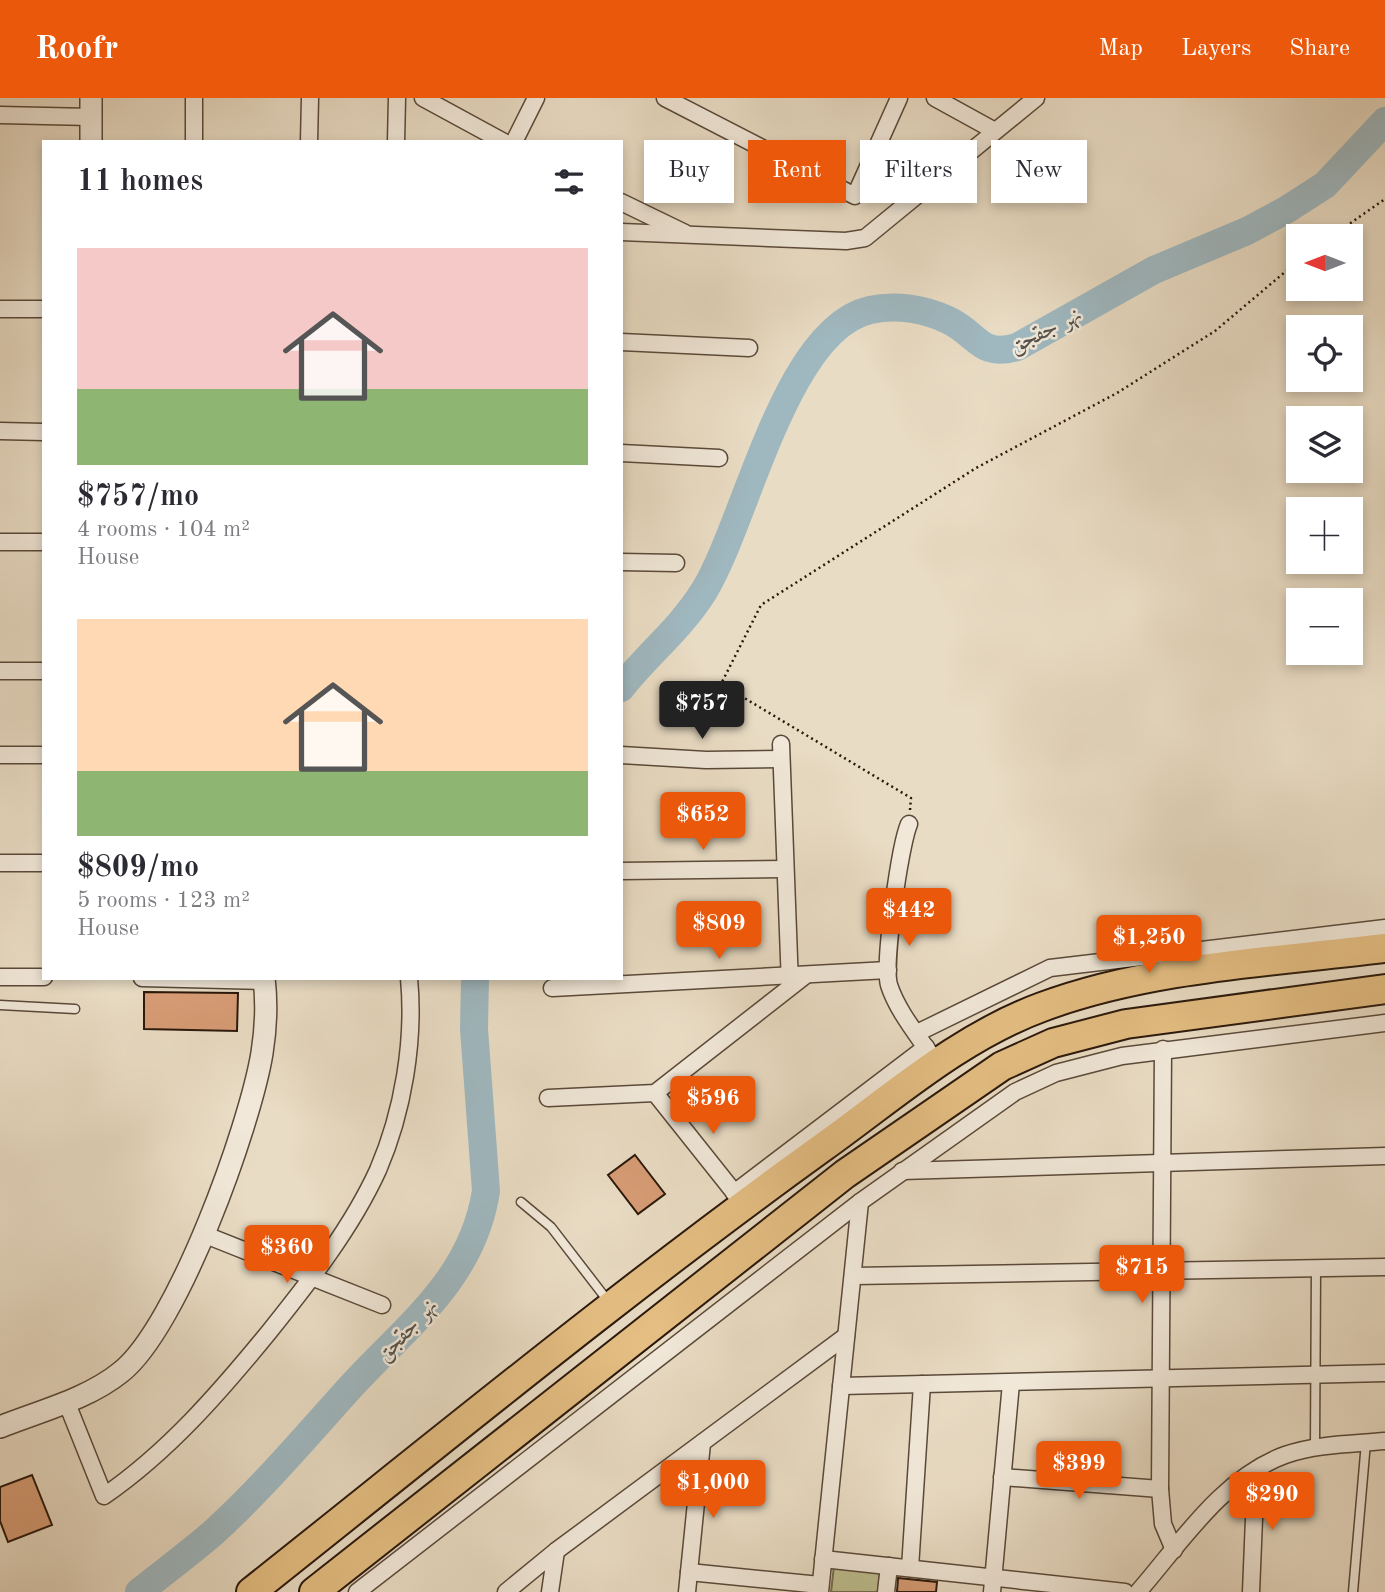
<!DOCTYPE html>
<meta charset="utf-8">
<style>
:root{--surface:#fff;--page:#f7f7f7;--text:#2b2b33;--muted:#7c7c81;--accent:#ea580c}
body{margin:0;font-family:"Old Standard TT",Amiri,serif;background:var(--page);color:var(--text);height:100vh;display:flex;flex-direction:column;font-size:26px;white-space:nowrap}
*{box-sizing:border-box;margin:0}
p{font-size:23px;color:var(--muted)}
.icon{flex:none;width:38px;height:38px;fill:none;stroke:currentColor;stroke-width:2;stroke-linecap:round;stroke-linejoin:round}
.map{position:relative;flex:1;overflow:hidden}
.sheet{position:absolute;left:42px;top:42px;width:581px;height:840px;display:flex;flex-direction:column;background:var(--surface);border-radius:0px;box-shadow:0 4px 10px #0003}
.sheet>*{flex:none}
.banner{position:absolute;left:644px;top:42px;width:635px;height:63px;display:flex;gap:14px}
.needle{width:46px;rotate:270deg}
.fabs{position:absolute;left:1286px;top:126px;display:grid;gap:14px}
.fabs a{display:grid;place-items:center;width:77px;height:77px;border-radius:0px;background:var(--surface);box-shadow:0 4px 10px #0003;font-size:35px}
.price{position:absolute;translate:-50% -60px;padding:0 16px;border-radius:7px;background:var(--accent);color:#fff;font-size:23px;line-height:46px;filter:drop-shadow(0 2px 4px #0008)}
.price::after{content:'';position:absolute;left:50%;top:42px;width:21px;height:16px;margin-left:-10px;background:inherit;clip-path:polygon(0 0,100% 0,50% 100%)}
.price.current{background:#222;color:#fff}
ul{padding:0;list-style:none}
li{display:grid;align-content:center;gap:14px;height:371px;padding:0 35px}
li span{display:grid;place-items:center;height:217px;border-radius:0px;color:#555}
li>.icon{margin-inline-start:auto}
span .icon{width:126px;height:126px;fill:#fffc;stroke-width:1}
li b{font-size:30px}
h2{display:flex;justify-content:space-between;align-items:center;height:84px;padding:0 35px;font-size:30px}
.tag{padding:0 24px;border-radius:0px;background:var(--surface);box-shadow:0 4px 10px #0003;font-size:24px;line-height:63px}
.tag.current{background:var(--accent);color:#fff}
header{display:flex;align-items:center;gap:42px;box-sizing:border-box;height:98px;padding:0 35px;background:var(--accent);color:#fff}
header strong{font-size:33px}
nav{display:flex;gap:38px;margin-inline-start:auto;font-size:24px}
.map>svg:first-child{display:block}
.green{fill:#bdbe8f;stroke:#746b4d;stroke-width:2}
.lines{fill:none;stroke-linecap:round;stroke-linejoin:round}
.river{stroke:#9fb8c0;stroke-width:28}
.building{fill:#d79c75;stroke:#2a180b;stroke-width:2}
.service-casing{stroke:#5a4939;stroke-width:11}
.minor-casing{stroke:#5a4939;stroke-width:19}
.tertiary-casing{stroke:#5a4939;stroke-width:24}
.trunk-casing{stroke:#2a180b;stroke-width:32}
.path{stroke:#2a180b;stroke-width:2.5;stroke-dasharray:2 3.5;stroke-linecap:butt}
.service{stroke:#f1e8d9;stroke-width:8}
.minor{stroke:#f1e8d9;stroke-width:16}
.tertiary{stroke:#f1e8d9;stroke-width:21}
.trunk{stroke:#e4be82;stroke-width:28}
.labels{text-anchor:middle;stroke-width:5;stroke-linejoin:round;paint-order:stroke}
.water-label{font-size:23px;font-style:italic;fill:#53504a;stroke:#f1e8d9}
</style>
<header>
<strong>Roofr</strong>
<nav><a>Map</a><a>Layers</a><a>Share</a></nav>
</header>
<div class="map">
<svg width="1385" height="1494" viewBox="0 0 1385 1494">
<rect width="100%" height="100%" fill="#e9dcc4"/>
<filter id="stains"><feTurbulence type="fractalNoise" baseFrequency=".00286" numOctaves="4"/><feColorMatrix values="0 0 0 0 .2 0 0 0 0 .09 0 0 0 0 .02 0 0 0 .5 -.17"/></filter>
<radialGradient id="worn" r=".72"><stop offset=".6" stop-color="#630" stop-opacity="0"/><stop offset="1" stop-color="#630" stop-opacity=".3"/></radialGradient>
<!-- green -->
<path class="green" d="M 834,1468 L 880,1473 L 878,1494 L 831,1494 Z"/>
<g class="lines">
<!-- river -->
<g class="river">
<path d="M 621,590 C 647,557 681,530 704,493 C 746,425 785,231 870,212 C 896,206 925,211 948,222 C 978,236 979,260 1017,249 L 1154,172 L 1247,133 L 1286,112 L 1325,87 L 1385,23"/>
<path d="M 139,1494 C 164,1474 190,1455 214,1434 C 261,1391 303,1342 346,1294 C 403,1230 472,1184 486,1093 L 474,931 L 475,880"/>
</g>
</g>
<!-- building -->
<g class="building">
<path d="M 144,894 L 238,895 L 237,933 L 144,931 Z"/>
<path d="M 635,1057 L 665,1096 L 638,1116 L 608,1077 Z"/>
<path d="M 32,1377 L 52,1427 L 8,1444 L 0,1423 L 0,1389 Z"/>
<path d="M 898,1480 L 937,1484 L 936,1494 L 897,1494 Z"/>
</g>
<g class="lines">
<defs>
<g id="service">
<path d="M 0,907 L 75,911"/>
<path d="M 521,1104 L 551,1129 L 608,1203"/>
<path d="M 1315,1349 L 1316,1170"/>
<path d="M 1353,1494 L 1366,1344"/>
</g>
<g id="minor">
<path d="M 423,0 L 504,44"/>
<path d="M 665,0 L 855,98 L 899,0"/>
<path d="M 935,0 L 995,33"/>
<path d="M 0,17 L 91,19"/>
<path d="M 194,44 L 194,0"/>
<path d="M 309,44 L 310,0"/>
<path d="M 396,44 L 397,0"/>
<path d="M 514,44 L 536,0"/>
<path d="M 621,104 L 685,135"/>
<path d="M 621,134 L 846,143 L 865,140 L 1036,0"/>
<path d="M 0,211 L 44,211"/>
<path d="M 621,244 L 749,250"/>
<path d="M 0,333 L 44,334"/>
<path d="M 621,355 L 719,360"/>
<path d="M 0,444 L 44,444"/>
<path d="M 621,464 L 676,465"/>
<path d="M 0,573 L 44,573"/>
<path d="M 781,646 L 790,887"/>
<path d="M 0,657 L 44,657"/>
<path d="M 621,657 L 706,662 L 781,661"/>
<path d="M 909,726 C 900,747 883,866 889,887 C 898,915 921,941 937,966"/>
<path d="M 0,765 L 44,765"/>
<path d="M 621,773 L 785,771"/>
<path d="M 0,879 L 44,879"/>
<path d="M 142,880 L 265,883"/>
<path d="M 552,890 L 888,872"/>
<path d="M 917,935 L 1050,870 L 1385,830"/>
<path d="M 1163,951 L 1160,1391 L 1163,1426 L 1174,1452"/>
<path d="M 655,995 L 741,1103"/>
<path d="M 548,1000 L 655,995 L 806,877"/>
<path d="M 902,1073 L 1385,1058"/>
<path d="M 734,1095 L 926,949"/>
<path d="M 203,1136 L 382,1207"/>
<path d="M 853,1178 L 1385,1169"/>
<path d="M 841,1288 L 1385,1275"/>
<path d="M 66,1303 L 104,1398 C 168,1354 220,1294 269,1234 C 309,1184 351,1131 378,1072 C 403,1014 415,943 409,880"/>
<path d="M 1002,1379 L 1160,1391"/>
<path d="M 823,1461 L 1125,1494"/>
<path d="M 910,1470 L 922,1286"/>
<path d="M 689,1474 L 820,1487"/>
<path d="M 357,1494 L 860,1104 L 1015,994 L 1056,975 L 1122,958 L 1385,925"/>
<path d="M 506,1494 L 556,1453 L 846,1238"/>
<path d="M 550,1494 L 556,1453"/>
<path d="M 687,1494 L 702,1345"/>
<path d="M 820,1494 L 860,1104"/>
<path d="M 886,1494 L 889,1468"/>
<path d="M 992,1494 L 1011,1285"/>
<path d="M 1138,1494 C 1180,1446 1222,1380 1285,1357 C 1316,1346 1352,1346 1385,1343"/>
<path d="M 1251,1494 L 1256,1372"/>
</g>
<g id="tertiary">
<path d="M 91,44 L 91,0"/>
<path d="M 0,1329 C 40,1313 88,1301 121,1274 C 178,1229 250,1028 262,955 C 266,930 267,905 264,880"/>
</g>
<g id="trunk">
<path d="M 251,1494 C 440,1344 627,1190 823,1049 C 893,999 960,939 1042,909 C 1150,869 1271,864 1385,850"/>
<path d="M 314,1494 L 845,1076 L 1002,968 L 1053,945 L 1126,926 L 1385,891"/>
</g>
</defs>
<!-- service casing -->
<use href="#service" class="service-casing"/>
<!-- minor casing -->
<use href="#minor" class="minor-casing"/>
<!-- tertiary casing -->
<use href="#tertiary" class="tertiary-casing"/>
<!-- trunk casing -->
<use href="#trunk" class="trunk-casing"/>
<!-- path -->
<g class="path">
<path d="M 1332,138 L 1385,101"/>
<path d="M 910,712 L 911,700 L 721,586 L 761,507 L 976,370 L 1117,295 L 1215,233 L 1298,163"/>
</g>
<!-- service -->
<use href="#service" class="service"/>
<!-- minor -->
<use href="#minor" class="minor"/>
<!-- tertiary -->
<use href="#tertiary" class="tertiary"/>
<!-- trunk -->
<use href="#trunk" class="trunk"/>
</g>
<g class="labels">
<!-- water labels -->
<g class="water-label">
<text transform="translate(1045 231) rotate(-27)" y="8">نهر جقجق</text>
<text transform="translate(406 1231) rotate(-47)" y="8">نهر جقجق</text>
</g>
</g>
<rect width="100%" height="100%" filter="url(#stains)"/>
<rect width="100%" height="100%" fill="url(#worn)"/>
</svg>
<div class="fabs">
<a><svg class="needle" viewBox="-14 -14 28 28"><path d="M0-13l5 13h-10z" fill="#e53935"/><path d="M0 13l5-13h-10z" fill="#7c7c81"/></svg></a>
<a><svg class="icon" aria-label="locate" viewBox="0 0 24 24"><circle cx="12" cy="12" r="6"/><path d="M12 2v4M12 18v4M2 12h4M18 12h4"/></svg></a>
<a><svg class="icon" aria-label="layers" viewBox="0 0 24 24"><path d="M12 4l9 5-9 5-9-5zM3 14l9 5 9-5"/></svg></a>
<a>+</a>
<a>−</a>
</div>
<b class="price current" style="left:702px;top:643px">$757</b>
<b class="price" style="left:703px;top:754px">$652</b>
<b class="price" style="left:909px;top:850px">$442</b>
<b class="price" style="left:719px;top:863px">$809</b>
<b class="price" style="left:1149px;top:877px">$1,250</b>
<b class="price" style="left:713px;top:1038px">$596</b>
<b class="price" style="left:287px;top:1187px">$360</b>
<b class="price" style="left:1142px;top:1207px">$715</b>
<b class="price" style="left:1079px;top:1403px">$399</b>
<b class="price" style="left:713px;top:1422px">$1,000</b>
<b class="price" style="left:1272px;top:1434px">$290</b>
<div class="banner">
<a class="tag">Buy</a>
<a class="tag current">Rent</a>
<a class="tag">Filters</a>
<a class="tag">New</a>
</div>
<section class="sheet">
<h2>11 homes<svg class="icon" aria-label="filters" viewBox="0 0 24 24"><path d="M4 7h16M4 17h16"/><circle cx="9" cy="7" r="2"/><circle cx="15" cy="17" r="2"/></svg></h2>
<ul>
<li><span style="background:linear-gradient(#f6c9c9 65%,#8fb573 0)"><svg class="icon" aria-label="home" viewBox="0 0 24 24"><path d="M3 11l9-7 9 7M6 9v11h12V9"/></svg></span><div><b>$757/mo</b><p>4 rooms · 104 m²</p><p>House</p></div></li>
<li><span style="background:linear-gradient(#ffd9b3 70%,#8fb573 0)"><svg class="icon" aria-label="home" viewBox="0 0 24 24"><path d="M3 11l9-7 9 7M6 9v11h12V9"/></svg></span><div><b>$809/mo</b><p>5 rooms · 123 m²</p><p>House</p></div></li>
</ul>
</section>
</div>
